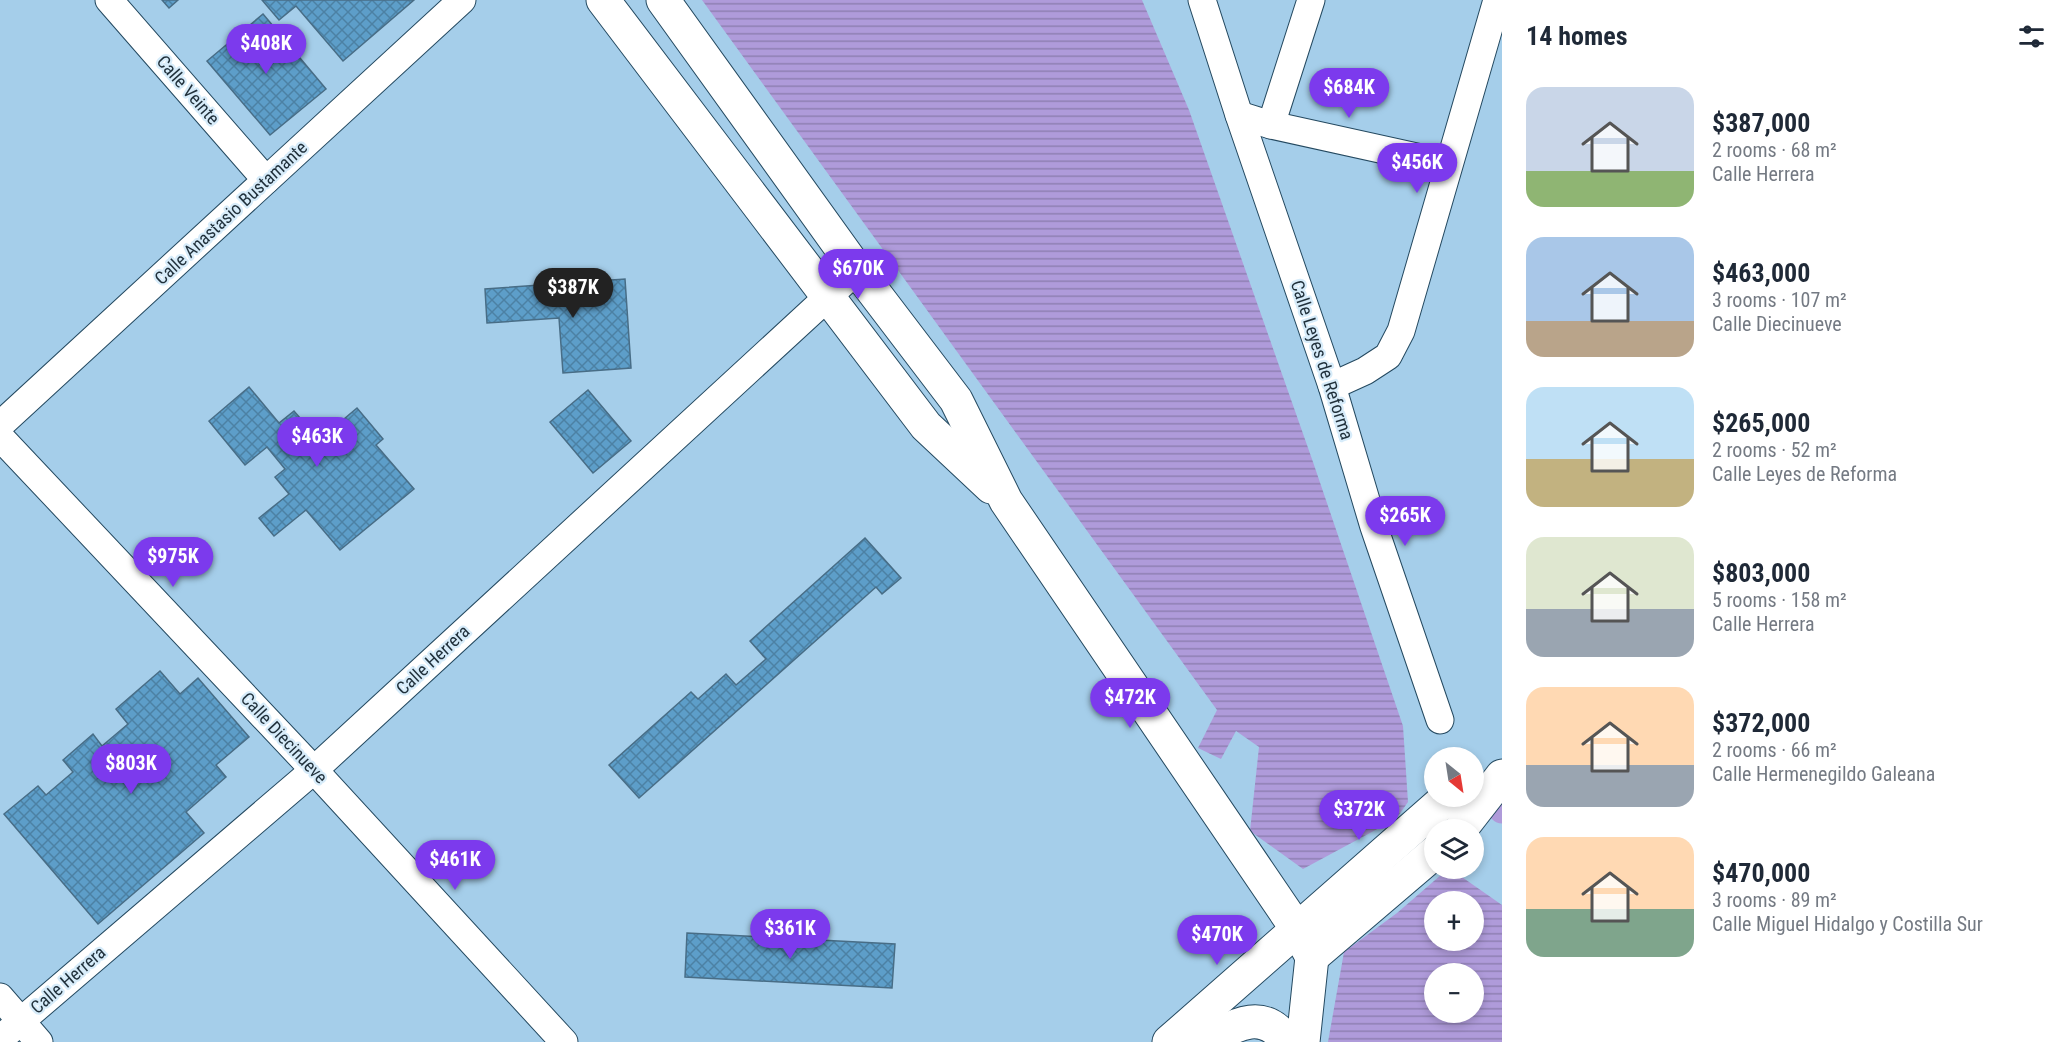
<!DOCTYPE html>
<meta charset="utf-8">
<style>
:root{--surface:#fff;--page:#f6f6f7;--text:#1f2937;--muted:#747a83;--accent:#7c3aed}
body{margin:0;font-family:"Roboto Condensed",sans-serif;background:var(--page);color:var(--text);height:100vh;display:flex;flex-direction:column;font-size:22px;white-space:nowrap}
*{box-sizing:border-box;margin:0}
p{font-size:20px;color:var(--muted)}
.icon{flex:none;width:33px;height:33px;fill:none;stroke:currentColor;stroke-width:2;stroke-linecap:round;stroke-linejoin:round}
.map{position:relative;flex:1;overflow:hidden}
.details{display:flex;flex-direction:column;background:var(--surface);width:570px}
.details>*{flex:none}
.needle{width:39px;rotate:150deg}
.buttons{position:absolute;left:1424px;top:747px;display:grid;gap:12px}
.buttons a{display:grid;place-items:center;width:60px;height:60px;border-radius:50%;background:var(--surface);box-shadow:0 3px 9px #0003;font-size:30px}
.price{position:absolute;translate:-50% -51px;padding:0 14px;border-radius:21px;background:var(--accent);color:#fff;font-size:20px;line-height:39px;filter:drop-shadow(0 2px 3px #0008)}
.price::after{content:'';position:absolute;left:50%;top:36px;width:18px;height:14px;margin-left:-9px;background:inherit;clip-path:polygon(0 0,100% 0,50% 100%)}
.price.on{background:#222;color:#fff}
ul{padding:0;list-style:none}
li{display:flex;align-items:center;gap:18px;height:150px;padding:0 24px}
li span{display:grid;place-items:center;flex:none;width:168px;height:120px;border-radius:18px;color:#555}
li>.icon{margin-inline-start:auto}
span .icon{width:72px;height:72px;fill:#fffc;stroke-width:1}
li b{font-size:26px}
h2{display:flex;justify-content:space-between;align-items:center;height:72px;padding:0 24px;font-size:26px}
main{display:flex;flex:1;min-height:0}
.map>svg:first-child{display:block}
.water{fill:url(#water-rules);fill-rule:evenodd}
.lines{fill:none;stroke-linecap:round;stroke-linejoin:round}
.canal{stroke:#af9bda;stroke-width:27}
.building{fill:url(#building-cross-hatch);stroke:#486d86;stroke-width:1.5}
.street-casing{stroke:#244960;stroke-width:29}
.secondary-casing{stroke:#244960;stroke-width:35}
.street{stroke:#fff;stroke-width:27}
.secondary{stroke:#fff;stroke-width:33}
.labels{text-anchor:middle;stroke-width:4.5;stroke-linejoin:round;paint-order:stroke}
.street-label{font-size:18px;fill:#1f2f3a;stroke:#d7ecfa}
</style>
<main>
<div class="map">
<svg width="1502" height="1042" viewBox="0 0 1502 1042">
<defs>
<pattern id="water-rules" width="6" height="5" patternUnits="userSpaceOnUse" patternTransform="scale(1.5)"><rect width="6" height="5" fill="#af9bda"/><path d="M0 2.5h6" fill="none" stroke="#8e7fb2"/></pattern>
<pattern id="building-cross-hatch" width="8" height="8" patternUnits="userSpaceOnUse" patternTransform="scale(1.5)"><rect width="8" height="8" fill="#5d9ec9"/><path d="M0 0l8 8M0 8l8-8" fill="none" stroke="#4c81a4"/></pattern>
</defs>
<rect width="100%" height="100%" fill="#a5ceea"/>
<!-- water -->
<g class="water">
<path d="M 702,0 L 1142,0 L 1189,110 L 1313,462 L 1403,726 L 1408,802 L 1396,819 L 1303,869 L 1250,831 L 1259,747 L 1236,731 L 1221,759 L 1198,748 L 1217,710 Z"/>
<path d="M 1449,868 L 1502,905 L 1502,1042 L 1328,1042 L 1344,952 L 1397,913 ZM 1434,902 L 1473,902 L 1473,940 L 1434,940 ZM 1434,974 L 1473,974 L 1473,1012 L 1434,1012 Z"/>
</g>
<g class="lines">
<!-- canal -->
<path class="canal" d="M 1501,809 L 1502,810"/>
</g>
<!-- building -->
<g class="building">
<path d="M 162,0 L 178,0 L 169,8 Z"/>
<path d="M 262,0 L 414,0 L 343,61 L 296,6 L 279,20 Z"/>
<path d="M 263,14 L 326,89 L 270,135 L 207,61 Z"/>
<path d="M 625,279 L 631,368 L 563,373 L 559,318 L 487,323 L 485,289 Z"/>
<path d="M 249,387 L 279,423 L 294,411 L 319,440 L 357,408 L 383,439 L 376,445 L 414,489 L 340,550 L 306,510 L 274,536 L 259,518 L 289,494 L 275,477 L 285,469 L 267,447 L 245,465 L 209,421 Z"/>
<path d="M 588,390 L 631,441 L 593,473 L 550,422 Z"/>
<path d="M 865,538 L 901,578 L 882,594 L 876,587 L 639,798 L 609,765 L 691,692 L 698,699 L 726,674 L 736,685 L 766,659 L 750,641 Z"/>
<path d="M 160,671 L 180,694 L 198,678 L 249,737 L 216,765 L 226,777 L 186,812 L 204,833 L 98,924 L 4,814 L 38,786 L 46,795 L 73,772 L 63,760 L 93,734 L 102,746 L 128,724 L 116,709 Z"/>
<path d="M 687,933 L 895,944 L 892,988 L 685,977 Z"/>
</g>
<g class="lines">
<defs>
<g id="street">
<path d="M 109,0 L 266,180"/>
<path d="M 1202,0 L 1239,115 L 1332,386 L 1374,527 L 1440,720"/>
<path d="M 1239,115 L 1271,125 L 1448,164"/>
<path d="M 1271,125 L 1311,0"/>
<path d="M 1332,386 L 1365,371 L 1388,356 L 1401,331 L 1497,0"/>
<path d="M 0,425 L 462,0"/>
<path d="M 0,437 L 314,770 L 564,1042"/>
<path d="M 0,997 L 39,1042"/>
<path d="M 0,1039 L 314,770 L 857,270"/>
</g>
<g id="secondary">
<path d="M 603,0 L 926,426 L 991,487"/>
<path d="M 663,0 L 857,270 L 956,400 L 1006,501 L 1297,929 L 1312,957 L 1303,1042"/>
<path d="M 1460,830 L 1502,776"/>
<path d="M 1312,957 L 1434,853"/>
<path d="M 1169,1042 L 1449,796"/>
<path d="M 1210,1042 C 1235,1022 1266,1009 1287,1042"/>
</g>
</defs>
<!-- street casing -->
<use href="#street" class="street-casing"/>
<!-- secondary casing -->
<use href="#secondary" class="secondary-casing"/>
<!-- street -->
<use href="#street" class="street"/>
<!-- secondary -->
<use href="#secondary" class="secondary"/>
</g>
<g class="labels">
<!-- street labels -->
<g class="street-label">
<text transform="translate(188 90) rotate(49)" y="6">Calle Veinte</text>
<text transform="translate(231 213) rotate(-43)" y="6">Calle Anastasio Bustamante</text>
<text transform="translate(1322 360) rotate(72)" y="6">Calle Leyes de Reforma</text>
<text transform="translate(433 660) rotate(-43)" y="6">Calle Herrera</text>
<text transform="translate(284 738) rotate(47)" y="6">Calle Diecinueve</text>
<text transform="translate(68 980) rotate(-41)" y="6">Calle Herrera</text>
</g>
</g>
</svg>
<div class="buttons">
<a><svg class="needle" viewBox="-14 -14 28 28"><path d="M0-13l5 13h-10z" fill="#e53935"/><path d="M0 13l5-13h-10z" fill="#747a83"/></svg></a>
<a><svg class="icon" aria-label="layers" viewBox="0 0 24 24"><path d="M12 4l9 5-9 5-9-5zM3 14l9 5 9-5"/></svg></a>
<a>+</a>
<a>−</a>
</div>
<b class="price" style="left:266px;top:75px">$408K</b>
<b class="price" style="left:1349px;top:119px">$684K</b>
<b class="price" style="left:1417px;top:194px">$456K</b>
<b class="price" style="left:858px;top:300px">$670K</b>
<b class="price on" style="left:573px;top:319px">$387K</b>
<b class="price" style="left:317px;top:468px">$463K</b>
<b class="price" style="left:1405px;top:547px">$265K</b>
<b class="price" style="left:173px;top:588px">$975K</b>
<b class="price" style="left:1130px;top:729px">$472K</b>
<b class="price" style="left:131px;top:795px">$803K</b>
<b class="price" style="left:1359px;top:841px">$372K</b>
<b class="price" style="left:455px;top:891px">$461K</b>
<b class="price" style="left:790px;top:960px">$361K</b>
<b class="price" style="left:1217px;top:966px">$470K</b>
</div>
<section class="details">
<h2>14 homes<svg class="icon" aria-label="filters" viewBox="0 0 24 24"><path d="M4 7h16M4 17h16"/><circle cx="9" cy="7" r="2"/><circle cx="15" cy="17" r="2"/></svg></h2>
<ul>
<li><span style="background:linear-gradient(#c9d6e8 70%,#8fb573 0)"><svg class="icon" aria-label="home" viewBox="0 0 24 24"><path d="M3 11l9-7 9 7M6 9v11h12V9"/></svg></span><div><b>$387,000</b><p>2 rooms · 68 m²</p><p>Calle Herrera</p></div></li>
<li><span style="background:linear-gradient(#a9c7e8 70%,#b9a48a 0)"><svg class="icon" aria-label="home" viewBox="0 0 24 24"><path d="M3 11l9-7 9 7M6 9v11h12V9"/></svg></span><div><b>$463,000</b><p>3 rooms · 107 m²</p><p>Calle Diecinueve</p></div></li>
<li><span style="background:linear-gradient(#bfe0f5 60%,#c2b280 0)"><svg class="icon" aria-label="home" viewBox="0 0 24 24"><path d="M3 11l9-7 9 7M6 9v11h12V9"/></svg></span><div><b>$265,000</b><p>2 rooms · 52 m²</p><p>Calle Leyes de Reforma</p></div></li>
<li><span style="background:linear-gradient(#dfe7d0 60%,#9aa5b1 0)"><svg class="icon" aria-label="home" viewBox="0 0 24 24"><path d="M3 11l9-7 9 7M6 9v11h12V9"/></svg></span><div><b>$803,000</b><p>5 rooms · 158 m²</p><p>Calle Herrera</p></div></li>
<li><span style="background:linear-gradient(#ffd9b3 65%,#9aa5b1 0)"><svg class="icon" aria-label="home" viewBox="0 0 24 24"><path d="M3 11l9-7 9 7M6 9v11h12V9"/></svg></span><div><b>$372,000</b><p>2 rooms · 66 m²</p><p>Calle Hermenegildo Galeana</p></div></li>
<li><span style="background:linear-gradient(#ffd9b3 60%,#7fa58c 0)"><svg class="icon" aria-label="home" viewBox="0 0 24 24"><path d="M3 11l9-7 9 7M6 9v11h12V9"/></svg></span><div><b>$470,000</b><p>3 rooms · 89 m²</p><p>Calle Miguel Hidalgo y Costilla Sur</p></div></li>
</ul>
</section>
</main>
